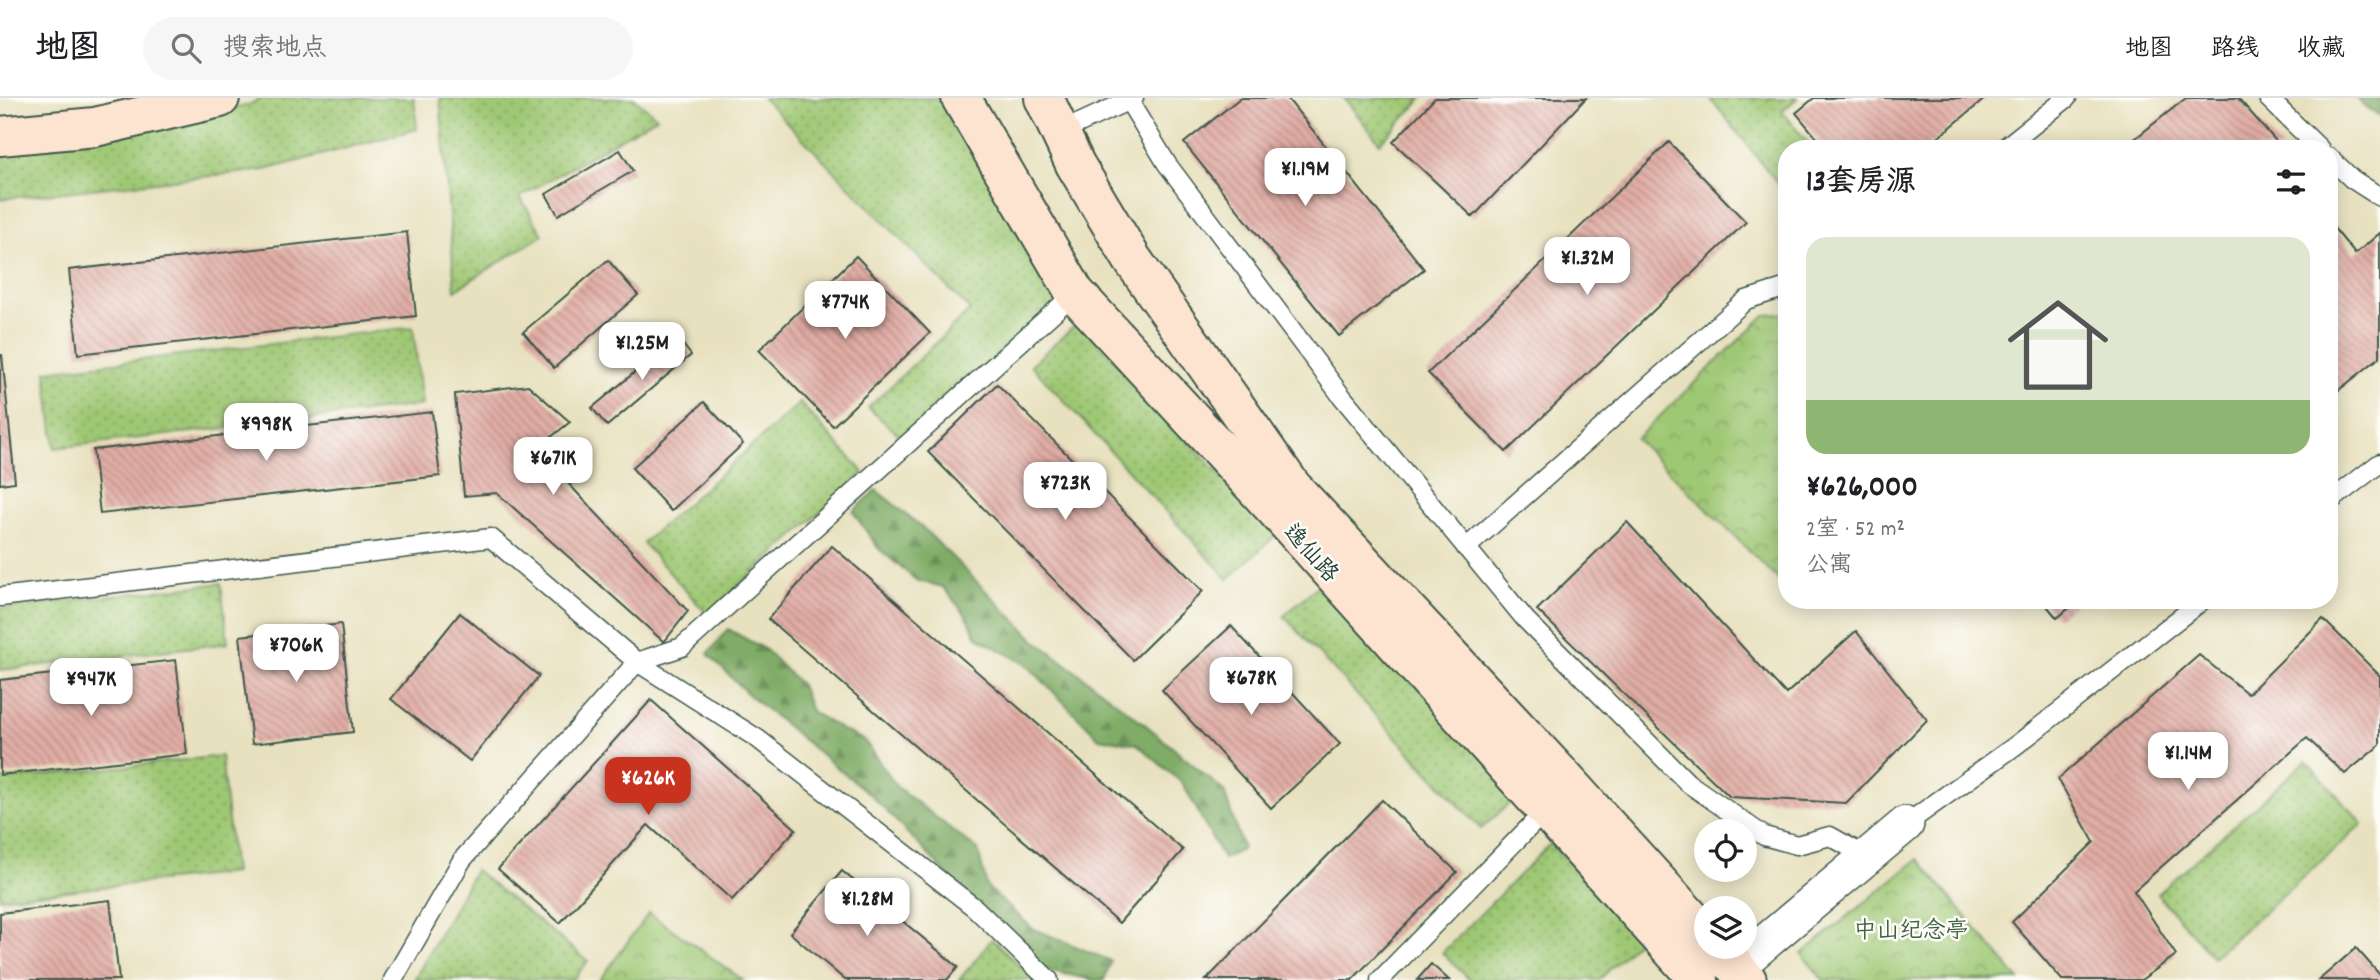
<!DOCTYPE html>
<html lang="zh">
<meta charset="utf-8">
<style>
:root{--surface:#fff;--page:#f6f6f6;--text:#202124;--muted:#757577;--line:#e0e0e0;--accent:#c8321e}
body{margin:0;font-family:Dekko,"LXGW WenKai TC",sans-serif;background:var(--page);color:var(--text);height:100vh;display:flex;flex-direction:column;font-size:26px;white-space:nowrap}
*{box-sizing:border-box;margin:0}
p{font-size:23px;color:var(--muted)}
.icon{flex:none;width:38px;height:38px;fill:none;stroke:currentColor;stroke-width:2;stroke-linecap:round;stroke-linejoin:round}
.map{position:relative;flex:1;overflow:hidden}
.panel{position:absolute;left:1778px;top:42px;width:560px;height:469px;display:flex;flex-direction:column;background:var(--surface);border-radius:28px;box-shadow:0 4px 18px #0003}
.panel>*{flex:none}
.tools{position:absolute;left:1694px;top:721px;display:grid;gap:14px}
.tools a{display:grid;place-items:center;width:63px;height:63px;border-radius:50%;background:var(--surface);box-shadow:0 4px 18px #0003;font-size:35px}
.price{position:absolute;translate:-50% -60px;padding:0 16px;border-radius:14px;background:#fff;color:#222;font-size:23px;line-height:46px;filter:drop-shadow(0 2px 4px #0008)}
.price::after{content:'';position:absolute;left:50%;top:42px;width:21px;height:16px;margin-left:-10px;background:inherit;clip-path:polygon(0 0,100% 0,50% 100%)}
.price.active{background:var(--accent);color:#fff}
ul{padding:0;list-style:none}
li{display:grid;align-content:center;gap:14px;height:371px;padding:0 28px}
li span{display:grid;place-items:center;height:217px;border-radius:21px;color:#555}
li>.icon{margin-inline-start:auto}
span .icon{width:126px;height:126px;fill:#fffc;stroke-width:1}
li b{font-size:30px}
h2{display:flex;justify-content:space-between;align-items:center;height:84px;padding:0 28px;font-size:30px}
header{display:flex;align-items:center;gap:42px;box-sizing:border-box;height:98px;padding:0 35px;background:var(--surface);border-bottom:2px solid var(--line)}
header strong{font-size:33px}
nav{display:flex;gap:38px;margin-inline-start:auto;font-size:24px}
.search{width:490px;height:63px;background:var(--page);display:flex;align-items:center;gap:18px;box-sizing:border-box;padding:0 24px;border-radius:38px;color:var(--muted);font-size:26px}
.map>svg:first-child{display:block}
.grass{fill:url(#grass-dots);stroke:#5f8254;stroke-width:2}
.forest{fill:url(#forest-firs);stroke:#4f744d;stroke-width:2}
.park{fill:url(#park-crowns);stroke:#5f8254;stroke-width:2}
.building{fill:url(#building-back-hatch)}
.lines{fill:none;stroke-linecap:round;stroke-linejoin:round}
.lane-casing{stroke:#3d5649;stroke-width:21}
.street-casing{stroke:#3d5649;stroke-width:38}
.secondary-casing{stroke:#3d5649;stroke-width:42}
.lane{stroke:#fff;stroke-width:18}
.street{stroke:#fff;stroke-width:35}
.secondary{stroke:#fde4d1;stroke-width:38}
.labels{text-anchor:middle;stroke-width:5;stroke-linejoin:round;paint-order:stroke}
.street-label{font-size:23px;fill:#1f3d34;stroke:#fdfcf7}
.park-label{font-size:23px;fill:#3f6044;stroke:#fdfcf7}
</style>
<header>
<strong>地图</strong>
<div class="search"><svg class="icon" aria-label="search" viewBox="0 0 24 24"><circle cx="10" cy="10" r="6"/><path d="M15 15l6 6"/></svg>搜索地点</div>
<nav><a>地图</a><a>路线</a><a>收藏</a></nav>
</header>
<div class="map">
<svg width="2380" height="882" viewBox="0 0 2380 882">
<defs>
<pattern id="grass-dots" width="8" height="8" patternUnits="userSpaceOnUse" patternTransform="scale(1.75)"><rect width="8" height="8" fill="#9fc874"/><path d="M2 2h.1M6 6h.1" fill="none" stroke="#81a460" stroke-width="1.8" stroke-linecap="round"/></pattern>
<pattern id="forest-firs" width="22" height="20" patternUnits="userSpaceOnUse" patternTransform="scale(1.75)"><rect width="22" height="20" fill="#7fac66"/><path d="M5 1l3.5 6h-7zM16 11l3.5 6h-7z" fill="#678d55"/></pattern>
<pattern id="park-crowns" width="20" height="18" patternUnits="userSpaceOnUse" patternTransform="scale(1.75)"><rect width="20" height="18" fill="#9fc874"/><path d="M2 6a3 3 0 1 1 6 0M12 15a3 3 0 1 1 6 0" fill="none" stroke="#81a460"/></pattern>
<pattern id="building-back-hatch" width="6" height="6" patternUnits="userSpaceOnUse" patternTransform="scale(1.75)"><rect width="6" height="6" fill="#e1ada5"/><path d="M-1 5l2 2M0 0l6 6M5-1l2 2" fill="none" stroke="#b68e87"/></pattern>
</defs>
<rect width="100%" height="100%" fill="#fdfcf7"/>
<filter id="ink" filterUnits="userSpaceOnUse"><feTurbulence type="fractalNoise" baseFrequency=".0143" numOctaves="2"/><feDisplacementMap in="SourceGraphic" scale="14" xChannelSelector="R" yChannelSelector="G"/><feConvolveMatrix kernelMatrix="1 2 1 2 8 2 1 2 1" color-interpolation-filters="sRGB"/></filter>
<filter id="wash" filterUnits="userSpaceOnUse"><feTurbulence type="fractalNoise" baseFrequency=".00686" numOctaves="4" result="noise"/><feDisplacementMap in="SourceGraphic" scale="28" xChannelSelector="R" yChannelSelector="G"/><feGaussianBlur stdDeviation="1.57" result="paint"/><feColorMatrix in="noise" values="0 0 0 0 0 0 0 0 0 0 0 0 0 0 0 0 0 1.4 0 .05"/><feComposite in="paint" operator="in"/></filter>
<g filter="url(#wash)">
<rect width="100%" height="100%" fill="#e8e1bf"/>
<!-- grass -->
<g class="grass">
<path d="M 262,0 L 414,0 L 417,31 L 265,72 L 0,101 L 0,51 L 95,41 L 249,7 Z"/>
<path d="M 440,0 L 634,0 L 657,19 L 520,99 L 543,137 L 455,192 Z"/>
<path d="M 763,0 L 940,0 L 963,25 L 1061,200 L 905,342 L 868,310 L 970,212 Z"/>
<path d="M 1344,0 L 1423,0 L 1380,45 Z"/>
<path d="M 1710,0 L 1798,0 L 1782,13 L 1813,51 L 1787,51 L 1787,97 Z"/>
<path d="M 1079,224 L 1276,437 L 1228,481 L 1031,267 Z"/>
<path d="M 413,229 L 422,307 L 55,350 L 46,273 Z"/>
<path d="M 800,305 L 864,375 L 707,516 L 643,445 Z"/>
<path d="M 1324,482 L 1521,695 L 1481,731 L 1284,518 Z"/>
<path d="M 221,485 L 228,545 L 0,572 L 0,511 Z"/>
<path d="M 221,658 L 234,775 L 0,800 L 0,682 Z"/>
<path d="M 2306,663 L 2363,726 L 2213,859 L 2157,796 Z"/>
<path d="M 1550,746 L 1643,838 L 1599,882 L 1470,882 L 1442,855 Z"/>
<path d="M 475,772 L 588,863 L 573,882 L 414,882 Z"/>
<path d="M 992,841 L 1034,882 L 959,882 Z"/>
</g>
<!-- forest -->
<g class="forest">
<path d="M 2355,0 L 2380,0 L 2380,19 Z"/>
<path d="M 876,392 L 923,430 L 1035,542 L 1146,627 L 1224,693 L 1243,751 L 1223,761 L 1183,686 L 1137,646 L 1099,640 L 1027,567 L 977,539 L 966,517 L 943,489 L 916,482 L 878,450 L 853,414 Z"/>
<path d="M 728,531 L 766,552 L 801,587 L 811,613 L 842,632 L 864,642 L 897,689 L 978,752 L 987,789 L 1032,830 L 1111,863 L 1104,882 L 1093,882 L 1043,871 L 969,799 L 873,699 L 750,598 L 708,556 Z"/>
</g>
<!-- park -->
<g class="park">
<path d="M 1787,215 L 1787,490 L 1636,341 L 1765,217 Z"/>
<path d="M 1918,761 L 2019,882 L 1823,882 L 1802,856 Z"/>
<path d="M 649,815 L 743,882 L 600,882 Z"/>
</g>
<g id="blocks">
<!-- building -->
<g class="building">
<path d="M 1240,0 L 1287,0 L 1424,171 L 1339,238 L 1184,45 Z"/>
<path d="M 1435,0 L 1586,0 L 1473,119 L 1393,44 Z"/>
<path d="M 1814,0 L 1986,0 L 1924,51 L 1826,51 L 1796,15 Z"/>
<path d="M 2186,0 L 2238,0 L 2283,51 L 2122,51 Z"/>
<path d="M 1669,44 L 1746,124 L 1506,354 L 1428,275 Z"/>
<path d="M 620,52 L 633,73 L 558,117 L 546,96 Z"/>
<path d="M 2329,124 L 2355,156 L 2380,135 L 2380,259 L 2329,300 Z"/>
<path d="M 407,134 L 416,218 L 78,256 L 69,172 Z"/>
<path d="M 856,158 L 930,235 L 833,328 L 759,252 Z"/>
<path d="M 608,162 L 638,197 L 554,270 L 523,234 Z"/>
<path d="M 677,239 L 691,257 L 607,328 L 592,310 Z"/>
<path d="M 0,257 L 2,257 L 15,384 L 0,386 Z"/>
<path d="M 997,286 L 1203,493 L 1133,562 L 928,354 Z"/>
<path d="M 528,287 L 570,324 L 536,351 L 688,513 L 664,544 L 497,395 L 464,398 L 455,296 Z"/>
<path d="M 704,304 L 743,346 L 671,413 L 632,370 Z"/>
<path d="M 432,314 L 440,378 L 100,416 L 93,352 Z"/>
<path d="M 1627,424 L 1786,596 L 1856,533 L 1927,622 L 1846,705 L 1730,699 L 1537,512 Z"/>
<path d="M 832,448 L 1183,752 L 1119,825 L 768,521 Z"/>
<path d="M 2042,502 L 2079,502 L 2057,520 Z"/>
<path d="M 460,515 L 539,578 L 470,663 L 391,601 Z"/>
<path d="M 2323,521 L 2380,578 L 2380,647 L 2345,676 L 2307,640 L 2134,793 L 2176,857 L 2141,882 L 2062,882 L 2012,824 L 2094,744 L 2058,681 L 2199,557 L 2248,596 Z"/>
<path d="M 341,526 L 353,634 L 252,646 L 240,538 Z"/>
<path d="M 1231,528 L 1340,646 L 1271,710 L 1162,592 Z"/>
<path d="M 176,562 L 187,656 L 0,677 L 0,582 Z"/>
<path d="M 651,602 L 796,731 L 732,802 L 648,727 L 560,825 L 498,771 Z"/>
<path d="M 1382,702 L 1457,774 L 1352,882 L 1206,882 Z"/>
<path d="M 842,773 L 958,869 L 947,882 L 845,882 L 790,835 Z"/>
<path d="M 110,802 L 119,882 L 0,882 L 0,815 Z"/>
<path d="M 2356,850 L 2380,877 L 2380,882 L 2319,882 Z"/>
<path d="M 1431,866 L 1449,882 L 1417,882 Z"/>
</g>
</g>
</g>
<g filter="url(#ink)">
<use href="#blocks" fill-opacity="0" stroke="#3d5649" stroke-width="2"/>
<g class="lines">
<defs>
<g id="lane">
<path d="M 1127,0 L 1167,66 L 1340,296 L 1525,521 L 1688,685 L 1764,738 L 1797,747 L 1830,738 L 1867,759"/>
<path d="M 2268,0 L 2320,51"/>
<path d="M 1060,34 L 1134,0"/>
<path d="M 2003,51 L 2067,0"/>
<path d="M 2329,59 L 2352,81 L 2380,99"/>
<path d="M 2329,404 L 2380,365"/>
<path d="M 1466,450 L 1746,202 L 1787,189"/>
<path d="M 0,499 L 491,440 L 637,564 L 462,762 L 393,882"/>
<path d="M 1906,726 L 2015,648 L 2203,502"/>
<path d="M 1049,882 L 975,810 L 758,641 L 637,564 L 682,549 L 1075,195"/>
<path d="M 1380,882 L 1547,711"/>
</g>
<path id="street" d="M 1736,869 L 1906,726"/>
<g id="secondary">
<path d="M 961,0 L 1075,195 L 1275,411 L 1699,882"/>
<path d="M 1044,0 L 1075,66 L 1132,161 L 1292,389 L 1561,677 L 1706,837"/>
<path d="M 0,38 L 95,29 L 220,0"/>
<path d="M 1717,849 L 1747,882"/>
</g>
</defs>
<!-- lane casing -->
<use href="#lane" class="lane-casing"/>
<!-- street casing -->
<use href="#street" class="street-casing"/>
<!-- secondary casing -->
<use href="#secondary" class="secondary-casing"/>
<!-- lane -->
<use href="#lane" class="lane"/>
<!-- street -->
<use href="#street" class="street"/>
<!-- secondary -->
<use href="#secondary" class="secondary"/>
</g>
</g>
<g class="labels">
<!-- street labels -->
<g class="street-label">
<text transform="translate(1312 454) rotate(48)" y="8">逸仙路</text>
</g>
<!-- park labels -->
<g class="park-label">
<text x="1911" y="839">中山纪念亭</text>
</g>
</g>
</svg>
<div class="tools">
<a><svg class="icon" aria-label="locate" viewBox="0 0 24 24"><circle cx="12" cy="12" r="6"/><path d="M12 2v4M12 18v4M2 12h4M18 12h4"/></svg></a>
<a><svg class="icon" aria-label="layers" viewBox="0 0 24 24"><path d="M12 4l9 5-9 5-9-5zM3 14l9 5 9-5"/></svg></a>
</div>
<b class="price" style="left:1305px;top:110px">¥1.19M</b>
<b class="price" style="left:1587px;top:199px">¥1.32M</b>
<b class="price" style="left:845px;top:243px">¥774K</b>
<b class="price" style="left:642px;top:284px">¥1.25M</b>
<b class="price" style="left:266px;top:365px">¥998K</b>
<b class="price" style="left:553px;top:399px">¥671K</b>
<b class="price" style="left:1065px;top:424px">¥723K</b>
<b class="price" style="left:296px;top:586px">¥706K</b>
<b class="price" style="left:1251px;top:619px">¥678K</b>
<b class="price" style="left:91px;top:620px">¥947K</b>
<b class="price" style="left:2188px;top:694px">¥1.14M</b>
<b class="price active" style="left:648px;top:719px">¥626K</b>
<b class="price" style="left:867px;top:840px">¥1.28M</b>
<section class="panel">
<h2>13套房源<svg class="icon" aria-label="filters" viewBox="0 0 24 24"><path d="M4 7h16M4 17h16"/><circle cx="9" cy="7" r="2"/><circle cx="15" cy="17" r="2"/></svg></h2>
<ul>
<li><span style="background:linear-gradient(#dfe7d0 75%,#8fb573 0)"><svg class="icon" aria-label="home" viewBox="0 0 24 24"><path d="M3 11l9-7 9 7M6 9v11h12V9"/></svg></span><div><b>¥626,000</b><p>2室 · 52 m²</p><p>公寓</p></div></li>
</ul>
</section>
</div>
